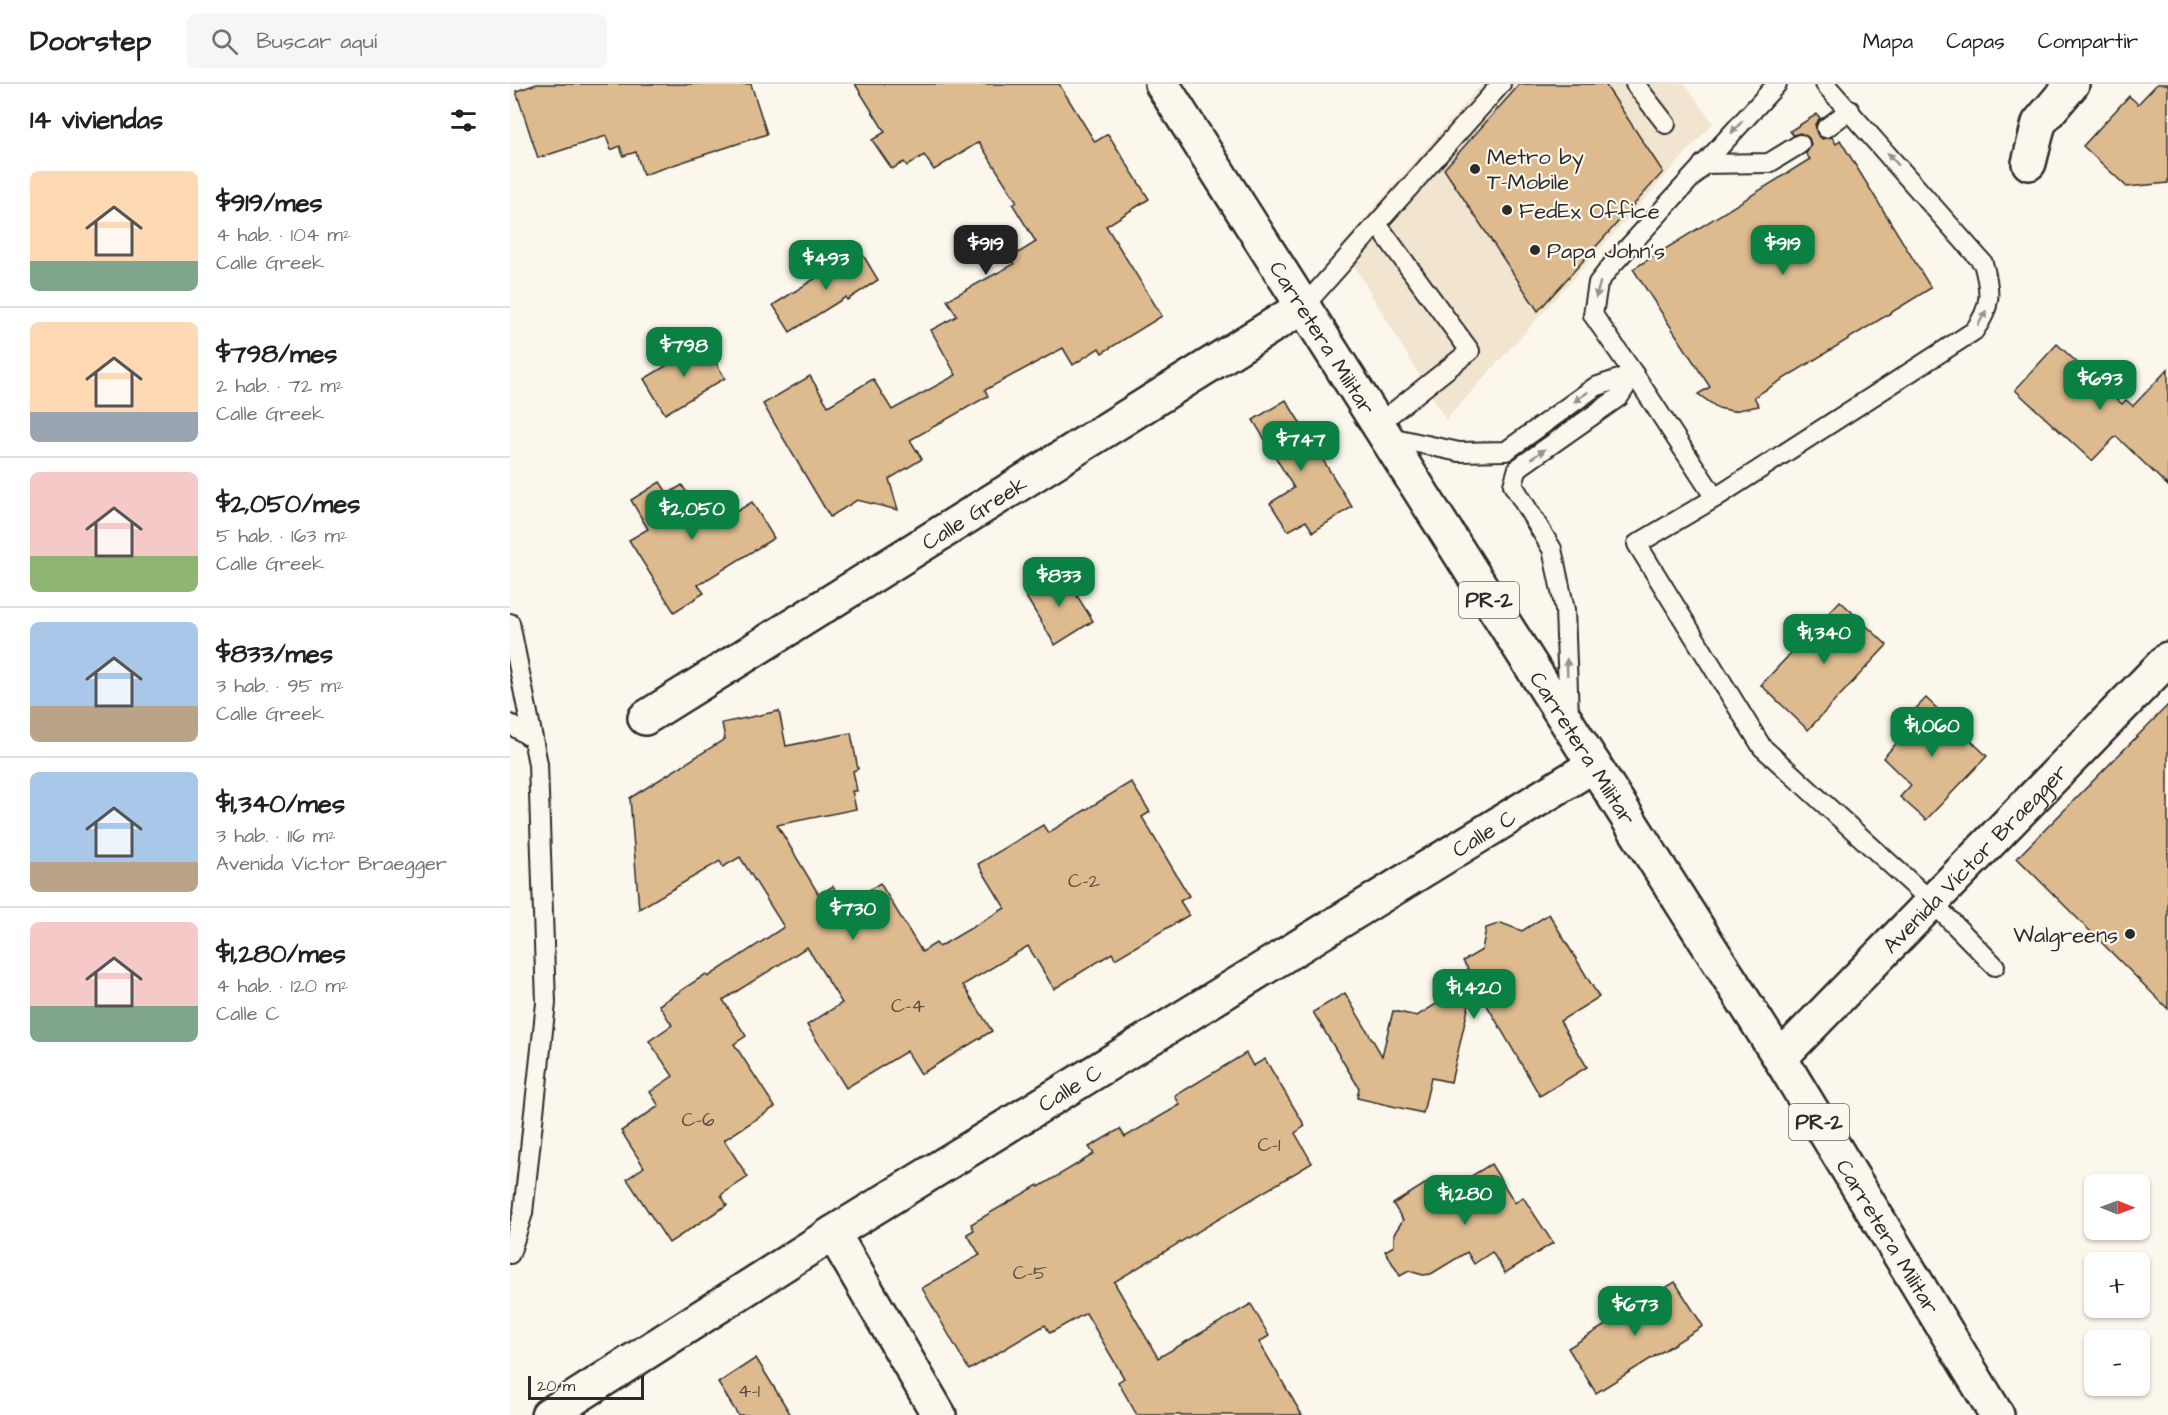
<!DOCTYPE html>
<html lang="es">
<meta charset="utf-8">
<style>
:root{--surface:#fff;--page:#f6f6f6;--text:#202124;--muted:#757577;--line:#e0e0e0;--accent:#0b8043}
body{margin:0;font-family:"Architects Daughter",sans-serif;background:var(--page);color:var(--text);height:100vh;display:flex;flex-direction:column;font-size:22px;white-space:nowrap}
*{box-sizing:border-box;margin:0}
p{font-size:20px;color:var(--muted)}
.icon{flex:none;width:33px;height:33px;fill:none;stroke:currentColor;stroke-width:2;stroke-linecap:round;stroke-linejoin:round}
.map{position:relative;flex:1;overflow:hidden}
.panel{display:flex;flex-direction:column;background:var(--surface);width:510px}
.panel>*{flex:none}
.needle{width:39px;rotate:91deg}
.controls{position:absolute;left:1574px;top:1090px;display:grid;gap:12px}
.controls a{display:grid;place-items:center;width:66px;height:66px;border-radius:9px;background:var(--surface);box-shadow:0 2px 4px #0004;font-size:30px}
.scale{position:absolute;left:18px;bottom:15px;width:116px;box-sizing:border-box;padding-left:6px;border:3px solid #2b2b2b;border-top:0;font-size:16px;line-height:21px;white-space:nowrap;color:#2b2b2b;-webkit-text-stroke:4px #fbf7ec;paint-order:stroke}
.price{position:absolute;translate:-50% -51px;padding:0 14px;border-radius:12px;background:var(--accent);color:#fff;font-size:20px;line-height:39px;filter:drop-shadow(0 2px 3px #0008)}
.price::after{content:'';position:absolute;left:50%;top:36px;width:18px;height:14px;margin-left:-9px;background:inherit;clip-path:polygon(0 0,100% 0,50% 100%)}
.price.on{background:#222;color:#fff}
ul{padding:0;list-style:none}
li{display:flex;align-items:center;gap:18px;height:150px;padding:0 30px}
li+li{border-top:2px solid var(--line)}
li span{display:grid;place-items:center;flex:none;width:168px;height:120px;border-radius:9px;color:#555}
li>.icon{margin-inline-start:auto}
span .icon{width:72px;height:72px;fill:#fffc;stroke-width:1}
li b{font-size:26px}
h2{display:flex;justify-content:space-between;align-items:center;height:72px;padding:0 30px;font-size:26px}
header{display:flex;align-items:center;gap:36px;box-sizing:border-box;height:84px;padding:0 30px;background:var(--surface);border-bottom:2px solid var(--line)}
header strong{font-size:28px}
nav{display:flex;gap:33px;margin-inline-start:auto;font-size:21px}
.search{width:420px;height:54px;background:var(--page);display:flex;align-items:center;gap:15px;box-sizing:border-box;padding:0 21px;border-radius:9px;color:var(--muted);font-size:22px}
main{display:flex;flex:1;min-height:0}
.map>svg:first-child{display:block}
.built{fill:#f2e5d0}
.building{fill:#debb8f;stroke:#2b2b2b;stroke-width:1.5}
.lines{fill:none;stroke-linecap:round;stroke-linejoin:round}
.service-casing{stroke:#2b2b2b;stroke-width:22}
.minor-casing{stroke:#2b2b2b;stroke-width:38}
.primary-casing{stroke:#2b2b2b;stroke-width:38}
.service{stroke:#fbf7ec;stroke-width:18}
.minor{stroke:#fbf7ec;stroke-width:33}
.primary{stroke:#fbf7ec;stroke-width:33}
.oneway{fill:#93918c}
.poi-dot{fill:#2b2b2b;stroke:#fbf7ec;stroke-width:2}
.labels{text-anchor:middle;stroke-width:4.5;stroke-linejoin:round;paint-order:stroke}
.number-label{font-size:20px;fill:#584f44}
.shield{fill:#fbf7ec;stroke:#696865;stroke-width:1.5}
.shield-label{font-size:21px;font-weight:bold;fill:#2b2b2b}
.poi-label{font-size:22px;fill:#2b2b2b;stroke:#fbf7ec;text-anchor:start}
.street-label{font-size:22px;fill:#2b2b2b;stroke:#fbf7ec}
</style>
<header>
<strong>Doorstep</strong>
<div class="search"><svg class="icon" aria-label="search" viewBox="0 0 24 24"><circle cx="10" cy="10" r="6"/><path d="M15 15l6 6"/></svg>Buscar aquí</div>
<nav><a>Mapa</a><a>Capas</a><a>Compartir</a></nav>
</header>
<main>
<section class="panel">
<h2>14 viviendas<svg class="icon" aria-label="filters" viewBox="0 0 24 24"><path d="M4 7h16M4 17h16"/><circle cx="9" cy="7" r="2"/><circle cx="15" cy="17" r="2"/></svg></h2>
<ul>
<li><span style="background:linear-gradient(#ffd9b3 75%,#7fa58c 0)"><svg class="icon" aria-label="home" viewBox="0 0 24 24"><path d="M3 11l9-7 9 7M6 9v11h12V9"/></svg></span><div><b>$919/mes</b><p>4 hab. · 104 m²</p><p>Calle Greek</p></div></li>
<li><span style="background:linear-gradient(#ffd9b3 75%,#9aa5b1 0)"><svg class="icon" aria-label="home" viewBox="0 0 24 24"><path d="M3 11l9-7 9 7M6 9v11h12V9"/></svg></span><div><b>$798/mes</b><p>2 hab. · 72 m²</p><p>Calle Greek</p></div></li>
<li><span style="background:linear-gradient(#f6c9c9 70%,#8fb573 0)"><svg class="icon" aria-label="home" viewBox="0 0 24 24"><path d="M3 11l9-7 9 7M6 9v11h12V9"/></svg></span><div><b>$2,050/mes</b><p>5 hab. · 163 m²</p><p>Calle Greek</p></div></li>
<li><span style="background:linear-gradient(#a9c7e8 70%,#b9a48a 0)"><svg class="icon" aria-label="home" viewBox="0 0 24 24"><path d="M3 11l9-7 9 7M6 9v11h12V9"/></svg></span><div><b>$833/mes</b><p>3 hab. · 95 m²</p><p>Calle Greek</p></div></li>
<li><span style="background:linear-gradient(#a9c7e8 75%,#b9a48a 0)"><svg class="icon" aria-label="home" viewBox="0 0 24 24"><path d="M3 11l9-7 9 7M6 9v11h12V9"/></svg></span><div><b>$1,340/mes</b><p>3 hab. · 116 m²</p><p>Avenida Víctor Braegger</p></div></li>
<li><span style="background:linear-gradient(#f6c9c9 70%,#7fa58c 0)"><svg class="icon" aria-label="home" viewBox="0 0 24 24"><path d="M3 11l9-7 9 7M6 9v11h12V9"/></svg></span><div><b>$1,280/mes</b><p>4 hab. · 120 m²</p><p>Calle C</p></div></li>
</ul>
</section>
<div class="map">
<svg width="1658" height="1331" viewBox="0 0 1658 1331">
<rect width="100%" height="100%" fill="#fbf7ec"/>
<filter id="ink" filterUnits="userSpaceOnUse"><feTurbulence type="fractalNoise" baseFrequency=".0167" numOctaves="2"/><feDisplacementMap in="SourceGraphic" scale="12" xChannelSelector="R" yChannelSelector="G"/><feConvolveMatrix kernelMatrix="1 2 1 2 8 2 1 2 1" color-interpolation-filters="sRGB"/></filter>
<g filter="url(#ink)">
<!-- built -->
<path class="built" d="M 972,0 L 1175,0 L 1203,39 L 936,336 L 832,161 Z"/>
<!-- building -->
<g class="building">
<path d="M 27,0 L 241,0 L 257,50 L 133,91 L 126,68 L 113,72 L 110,62 L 101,66 L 96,52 L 28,74 L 6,7 Z"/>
<path d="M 345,0 L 549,0 L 585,58 L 598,50 L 639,115 L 596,142 L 652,232 L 592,269 L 589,264 L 563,281 L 553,264 L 475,306 L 478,312 L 400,356 L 412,375 L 379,395 L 388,426 L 347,416 L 320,433 L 253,320 L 300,292 L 318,322 L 363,295 L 382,326 L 446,291 L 421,246 L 447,232 L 437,216 L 504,180 L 500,174 L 526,158 L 503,121 L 507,118 L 469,58 L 424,86 L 414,71 L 397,82 L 394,78 L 382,85 L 362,56 L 375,48 Z"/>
<path d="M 1010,0 L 1095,0 L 1153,88 L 1028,227 L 934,85 Z"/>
<path d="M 1647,0 L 1658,0 L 1658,99 L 1617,103 L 1573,62 L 1619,12 L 1628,20 Z"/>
<path d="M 1307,30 L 1310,34 L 1305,40 L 1307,50 L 1312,55 L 1322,53 L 1326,60 L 1330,56 L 1421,204 L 1244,313 L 1249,322 L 1223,327 L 1208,324 L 1188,310 L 1200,303 L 1123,185 L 1300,75 L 1296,70 L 1301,60 L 1299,54 L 1290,49 L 1283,51 L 1280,47 Z"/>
<path d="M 350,166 L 368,196 L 337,216 L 336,213 L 280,248 L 263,221 Z"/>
<path d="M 194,259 L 215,294 L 155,330 L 134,295 Z"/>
<path d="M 1547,260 L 1612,320 L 1616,316 L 1623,322 L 1658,285 L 1658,402 L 1606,352 L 1582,377 L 1505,306 Z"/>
<path d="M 776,316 L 842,423 L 803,448 L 796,437 L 778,447 L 760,419 L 784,404 L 743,336 Z"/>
<path d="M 150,398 L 158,410 L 172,401 L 192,433 L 214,420 L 221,431 L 242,418 L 264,454 L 188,501 L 194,509 L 164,528 L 119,456 L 138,445 L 121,416 Z"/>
<path d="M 552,488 L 583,537 L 545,561 L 515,511 Z"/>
<path d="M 1330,517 L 1377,561 L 1298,646 L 1251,601 Z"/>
<path d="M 1416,614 L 1477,672 L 1416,736 L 1390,713 L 1401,701 L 1373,674 L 1396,649 L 1389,642 Z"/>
<path d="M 1658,621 L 1658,925 L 1507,774 Z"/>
<path d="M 269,627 L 276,662 L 341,649 L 348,685 L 343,687 L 347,707 L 342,707 L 346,725 L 267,741 L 309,811 L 323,802 L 334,822 L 370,799 L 412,868 L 426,859 L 429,863 L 495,824 L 468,780 L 533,741 L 538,749 L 621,698 L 640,728 L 632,733 L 679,812 L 670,817 L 679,831 L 605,875 L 602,869 L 544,905 L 518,862 L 453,901 L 482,947 L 411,990 L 397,967 L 336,1004 L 297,941 L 332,919 L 297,863 L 213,916 L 236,952 L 224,960 L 265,1023 L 214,1056 L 238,1093 L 211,1111 L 217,1121 L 159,1159 L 117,1095 L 134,1083 L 111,1047 L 149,1022 L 140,1008 L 163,992 L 139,957 L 162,941 L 149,921 L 196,890 L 198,893 L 274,843 L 230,773 L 213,783 L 210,777 L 129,825 L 120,714 L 215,655 L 212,639 Z"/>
<path d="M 1039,830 L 1089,913 L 1050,937 L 1077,983 L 1030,1012 L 964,899 L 941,998 L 921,994 L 913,1029 L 847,1014 L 849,1004 L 803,928 L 835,909 L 872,972 L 883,927 L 907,932 L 965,896 L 953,877 L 972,866 L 976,844 L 991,839 L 1012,847 Z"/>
<path d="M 736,969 L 743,982 L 755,975 L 795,1042 L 785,1049 L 802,1079 L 604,1198 L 648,1274 L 741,1220 L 759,1252 L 749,1258 L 792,1331 L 627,1331 L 608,1298 L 614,1294 L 576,1229 L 540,1249 L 535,1241 L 459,1286 L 412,1204 L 470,1171 L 457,1150 L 464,1146 L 461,1140 L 528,1101 L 529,1103 L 584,1070 L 579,1063 L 610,1045 L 615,1053 L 670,1021 L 665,1012 Z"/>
<path d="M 981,1080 L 1005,1119 L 1013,1113 L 1043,1159 L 995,1189 L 982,1168 L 964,1180 L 957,1168 L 921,1190 L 913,1191 L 899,1187 L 890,1192 L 875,1167 L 884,1162 L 884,1150 L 893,1136 L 883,1120 L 918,1098 L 927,1113 Z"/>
<path d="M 1165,1198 L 1193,1242 L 1086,1309 L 1058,1264 Z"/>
<path d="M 246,1274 L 281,1331 L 228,1331 L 208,1299 Z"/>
</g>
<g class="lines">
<defs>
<g id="service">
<path d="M 1125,0 L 1156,40"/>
<path d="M 1267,0 L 1102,181 L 1088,199 L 1083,231 L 1124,290 L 1205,414 L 1127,460 L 1252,663 L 1422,818 L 1485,882"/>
<path d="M 1316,44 L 1340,26"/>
<path d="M 1193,80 L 1259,79 L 1290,60"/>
<path d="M 867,140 L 960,267 L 867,341"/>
<path d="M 794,222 L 991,0"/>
<path d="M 875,352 L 949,368 L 996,367 L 1085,303 L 1124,290"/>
<path d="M 1205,414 L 1464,247 C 1482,223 1481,207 1473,179 L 1315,0"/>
<path d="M 0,539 L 28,680 L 36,919 L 13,1129 L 0,1170"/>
<path d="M 1059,633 L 1055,526 L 1042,465 L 1003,401 L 1008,384 L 1109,313 L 1124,290"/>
<path d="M 0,640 L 23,655"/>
</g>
<g id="minor">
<path d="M 1519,79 L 1529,39 L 1562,0"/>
<path id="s1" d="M 135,634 L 794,222"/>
<path id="s2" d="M 1270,974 L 1658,575"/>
<path d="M 323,1149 L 429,1331"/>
<path id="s3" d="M 38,1331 L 323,1149 L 1084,681"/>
</g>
<g id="primary">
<path id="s4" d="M 652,0 L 1270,974 L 1487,1331"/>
</g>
</defs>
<!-- service casing -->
<use href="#service" class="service-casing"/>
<!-- minor casing -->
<use href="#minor" class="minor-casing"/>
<!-- primary casing -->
<use href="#primary" class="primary-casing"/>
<!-- service -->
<use href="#service" class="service"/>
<!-- minor -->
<use href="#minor" class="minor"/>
<!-- primary -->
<use href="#primary" class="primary"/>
</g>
<!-- one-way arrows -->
<defs><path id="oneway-solid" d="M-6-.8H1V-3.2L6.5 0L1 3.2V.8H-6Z" transform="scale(1.5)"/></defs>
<g class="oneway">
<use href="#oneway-solid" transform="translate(1227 43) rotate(132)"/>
<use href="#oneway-solid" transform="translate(1383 75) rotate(-131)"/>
<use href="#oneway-solid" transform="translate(1088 206) rotate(106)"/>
<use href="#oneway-solid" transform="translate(1472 234) rotate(-62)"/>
<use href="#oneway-solid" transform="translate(1071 313) rotate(144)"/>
<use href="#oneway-solid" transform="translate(1028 370) rotate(-35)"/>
<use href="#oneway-solid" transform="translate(1057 583) rotate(-92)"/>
</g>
</g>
<!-- markers -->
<g class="poi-dot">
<circle cx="965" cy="85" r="6"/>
<circle cx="997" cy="126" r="6"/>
<circle cx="1025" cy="166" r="6"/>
<circle cx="1620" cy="850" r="6"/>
</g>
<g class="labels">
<!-- number labels -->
<g class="number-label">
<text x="574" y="803">C-2</text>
<text x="398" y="928">C-4</text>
<text x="188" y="1042">C-6</text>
<text x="759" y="1067">C-1</text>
<text x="520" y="1195">C-5</text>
<text x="239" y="1313">4-1</text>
</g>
<!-- shield labels -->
<g class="shield">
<rect x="949" y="498" width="60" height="36" rx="4.5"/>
<rect x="1279" y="1020" width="60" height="36" rx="4.5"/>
</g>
<g class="shield-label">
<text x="979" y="523">PR-2</text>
<text x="1309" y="1045">PR-2</text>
</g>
<!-- poi labels -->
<g class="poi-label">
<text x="977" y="80">Metro by<tspan x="977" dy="25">T-Mobile</tspan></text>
<text x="1009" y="134">FedEx Office</text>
<text x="1037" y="174">Papa John's</text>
<text x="1608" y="858" text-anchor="end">Walgreens</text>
</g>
<!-- street labels -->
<g class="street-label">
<text dy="8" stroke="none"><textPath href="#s4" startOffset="300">Carretera Militar</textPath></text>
<text dy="8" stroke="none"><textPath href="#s1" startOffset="388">Calle Greek</textPath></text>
<text dy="8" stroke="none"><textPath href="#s4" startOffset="786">Carretera Militar</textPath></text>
<text dy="8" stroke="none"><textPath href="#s3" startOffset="1102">Calle C</textPath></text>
<text dy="8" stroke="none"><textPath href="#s2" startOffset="279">Avenida Víctor Braegger</textPath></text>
<text dy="8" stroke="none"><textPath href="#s3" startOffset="616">Calle C</textPath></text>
<text dy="8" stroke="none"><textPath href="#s4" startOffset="1362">Carretera Militar</textPath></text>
</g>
</g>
</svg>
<div class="controls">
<a><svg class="needle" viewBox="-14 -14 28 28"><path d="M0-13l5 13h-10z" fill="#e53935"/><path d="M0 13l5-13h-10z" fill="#757577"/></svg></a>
<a>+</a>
<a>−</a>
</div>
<div class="scale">20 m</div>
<b class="price on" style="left:476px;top:192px">$919</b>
<b class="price" style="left:1273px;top:192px">$919</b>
<b class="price" style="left:316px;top:207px">$493</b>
<b class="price" style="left:174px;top:294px">$798</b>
<b class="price" style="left:1590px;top:327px">$693</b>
<b class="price" style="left:791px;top:388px">$747</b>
<b class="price" style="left:182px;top:457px">$2,050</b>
<b class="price" style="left:549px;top:524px">$833</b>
<b class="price" style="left:1314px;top:581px">$1,340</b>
<b class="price" style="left:1422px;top:674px">$1,060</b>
<b class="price" style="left:343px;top:857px">$730</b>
<b class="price" style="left:964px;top:936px">$1,420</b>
<b class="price" style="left:955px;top:1142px">$1,280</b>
<b class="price" style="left:1125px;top:1253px">$673</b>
</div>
</main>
